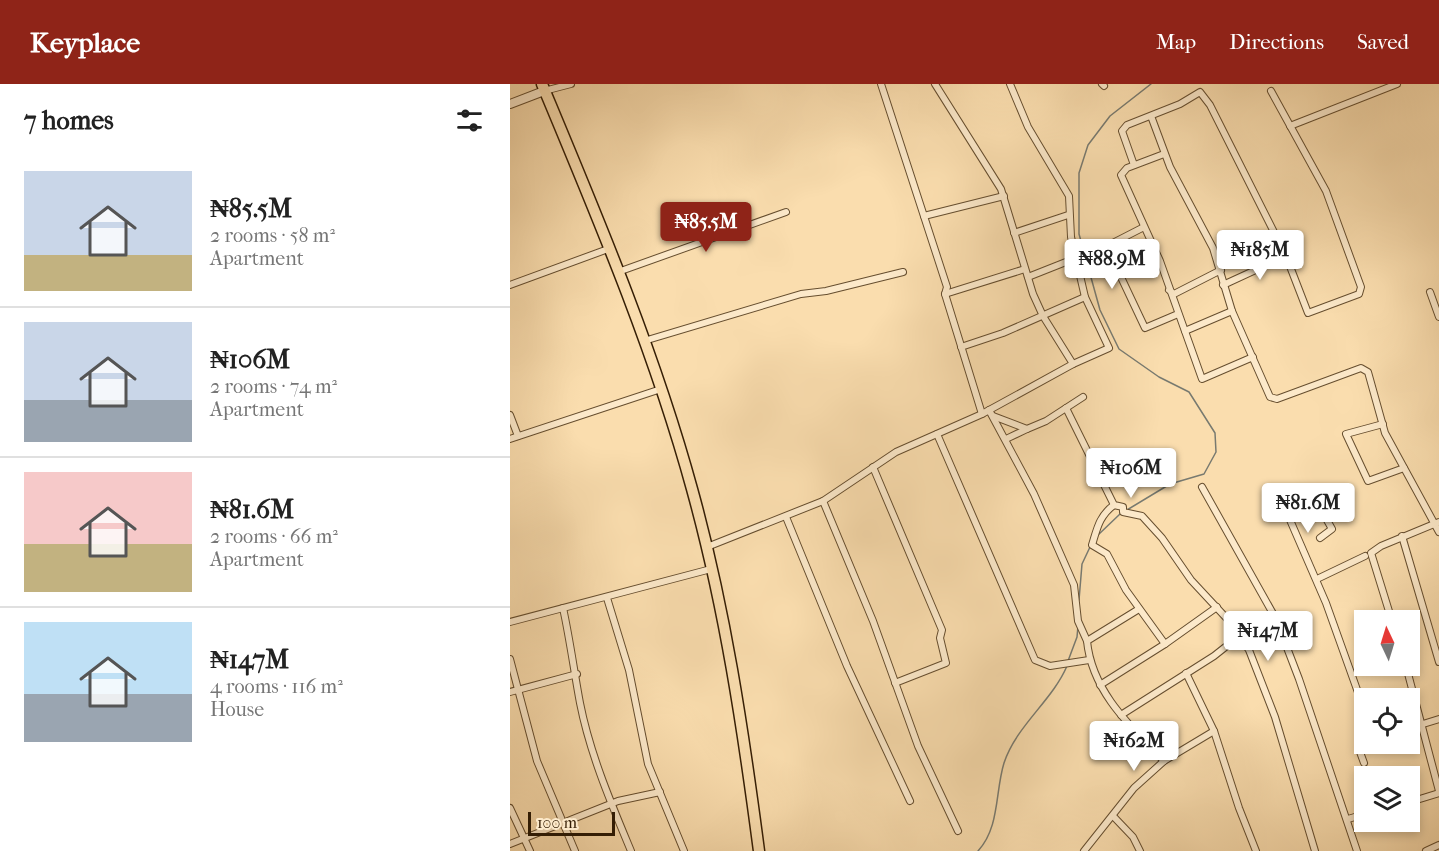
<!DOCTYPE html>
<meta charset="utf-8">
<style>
:root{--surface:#fff;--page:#f2f2f2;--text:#222;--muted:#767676;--line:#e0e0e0;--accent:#8f2418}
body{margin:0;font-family:"IM FELL French Canon",serif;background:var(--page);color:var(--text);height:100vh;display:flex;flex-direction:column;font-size:22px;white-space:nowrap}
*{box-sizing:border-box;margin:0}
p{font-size:20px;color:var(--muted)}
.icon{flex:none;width:33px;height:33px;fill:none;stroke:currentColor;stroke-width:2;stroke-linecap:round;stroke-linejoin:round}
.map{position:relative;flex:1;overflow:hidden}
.drawer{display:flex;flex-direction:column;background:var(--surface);width:510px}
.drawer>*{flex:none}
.needle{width:39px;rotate:356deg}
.fabs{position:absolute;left:844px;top:526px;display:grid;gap:12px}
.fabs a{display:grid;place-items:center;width:66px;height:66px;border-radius:0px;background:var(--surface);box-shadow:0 3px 9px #0003;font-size:30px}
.scale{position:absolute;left:18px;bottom:15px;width:87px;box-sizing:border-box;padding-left:6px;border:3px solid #351e05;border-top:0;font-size:16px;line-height:21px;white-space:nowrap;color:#351e05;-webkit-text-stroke:4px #fce9ca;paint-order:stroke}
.price{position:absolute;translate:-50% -51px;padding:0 14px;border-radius:6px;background:#fff;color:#222;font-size:20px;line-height:39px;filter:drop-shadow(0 2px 3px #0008)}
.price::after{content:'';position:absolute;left:50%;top:36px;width:18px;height:14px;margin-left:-9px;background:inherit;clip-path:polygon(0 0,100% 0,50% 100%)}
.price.active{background:var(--accent);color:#fff}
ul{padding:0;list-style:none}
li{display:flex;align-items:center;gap:18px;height:150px;padding:0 24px}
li+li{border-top:2px solid var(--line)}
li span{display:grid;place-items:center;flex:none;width:168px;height:120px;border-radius:0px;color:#555}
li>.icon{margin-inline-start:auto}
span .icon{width:72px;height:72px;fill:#fffc;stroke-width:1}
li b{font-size:26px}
h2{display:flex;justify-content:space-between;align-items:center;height:72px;padding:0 24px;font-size:26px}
header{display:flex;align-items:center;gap:36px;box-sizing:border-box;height:84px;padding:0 30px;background:var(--accent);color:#fff}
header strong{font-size:28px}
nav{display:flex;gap:33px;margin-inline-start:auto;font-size:21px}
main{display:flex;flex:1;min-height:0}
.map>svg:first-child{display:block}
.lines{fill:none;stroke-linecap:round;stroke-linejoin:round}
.stream{stroke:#787a70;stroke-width:1.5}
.minor-casing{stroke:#664e2f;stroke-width:8}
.tertiary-casing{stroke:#664e2f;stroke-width:10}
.trunk-casing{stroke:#351e05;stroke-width:13}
.minor{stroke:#fce9ca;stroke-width:6}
.tertiary{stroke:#fce9ca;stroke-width:8}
.trunk{stroke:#faddae;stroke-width:10}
</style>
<header>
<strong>Keyplace</strong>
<nav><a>Map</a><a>Directions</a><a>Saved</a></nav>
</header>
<main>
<section class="drawer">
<h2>7 homes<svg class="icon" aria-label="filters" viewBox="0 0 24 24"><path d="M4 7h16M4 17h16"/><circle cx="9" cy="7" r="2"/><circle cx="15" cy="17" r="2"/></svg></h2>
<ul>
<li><span style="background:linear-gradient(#c9d6e8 70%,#c2b280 0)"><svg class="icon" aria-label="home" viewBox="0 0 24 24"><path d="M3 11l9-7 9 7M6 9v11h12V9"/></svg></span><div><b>₦85.5M</b><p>2 rooms · 58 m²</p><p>Apartment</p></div></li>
<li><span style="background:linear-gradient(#c9d6e8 65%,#9aa5b1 0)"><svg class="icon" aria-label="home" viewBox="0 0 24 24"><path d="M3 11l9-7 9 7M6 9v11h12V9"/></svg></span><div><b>₦106M</b><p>2 rooms · 74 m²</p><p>Apartment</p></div></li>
<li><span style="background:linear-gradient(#f6c9c9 60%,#c2b280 0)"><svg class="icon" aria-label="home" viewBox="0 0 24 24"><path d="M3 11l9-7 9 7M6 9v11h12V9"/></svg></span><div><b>₦81.6M</b><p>2 rooms · 66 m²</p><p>Apartment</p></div></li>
<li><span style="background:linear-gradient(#bfe0f5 60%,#9aa5b1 0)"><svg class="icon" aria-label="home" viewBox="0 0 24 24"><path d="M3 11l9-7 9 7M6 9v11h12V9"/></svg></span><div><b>₦147M</b><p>4 rooms · 116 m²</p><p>House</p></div></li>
</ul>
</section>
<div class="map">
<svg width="929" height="767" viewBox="0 0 929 767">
<rect width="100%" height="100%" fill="#faddae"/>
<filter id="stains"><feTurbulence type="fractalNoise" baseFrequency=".00333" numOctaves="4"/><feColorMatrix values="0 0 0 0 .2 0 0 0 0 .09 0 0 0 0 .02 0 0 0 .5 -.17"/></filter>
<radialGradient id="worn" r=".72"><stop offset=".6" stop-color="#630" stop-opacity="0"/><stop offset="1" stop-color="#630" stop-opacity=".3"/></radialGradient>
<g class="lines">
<!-- stream -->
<g class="stream">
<path d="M 617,426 L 660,400 L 694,390 L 706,368 L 705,349 L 679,308 L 649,293 L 609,265 L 590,226 L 569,150 L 569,89 L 578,61 L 600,32 L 641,0"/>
<path d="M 588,451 L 610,430"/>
<path d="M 569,516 L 572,480 L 580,463"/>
<path d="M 558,577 L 567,553 L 568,542"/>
<path d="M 468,767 C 490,743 485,708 494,679 C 506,642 542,617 557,582"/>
</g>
<defs>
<g id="minor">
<path d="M 371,0 L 437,203 L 435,210 L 472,330"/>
<path d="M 425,0 L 491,105 L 523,210 L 533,232 L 563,280"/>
<path d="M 592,0 L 594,2"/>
<path d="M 34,7 L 61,0"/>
<path d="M 641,32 L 660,83 L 703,164 L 722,227 L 760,313 L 767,315 L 851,284 L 858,288 L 875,349 L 929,448"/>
<path d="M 780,42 L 887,0"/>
<path d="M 654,70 L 617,84 L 611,91 L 650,177 L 692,295 L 743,273"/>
<path d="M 624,81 L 612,47 L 617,41 L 670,20 L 690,8 L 700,21 L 776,172 L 798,229 L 849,210 L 851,203 L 816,107 L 761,7"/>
<path d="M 414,132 L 494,112"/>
<path d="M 634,143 L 597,162 L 601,172 L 635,244 L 668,230"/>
<path d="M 504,149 L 558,131"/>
<path d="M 108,188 L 276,128"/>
<path d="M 518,193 L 566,174"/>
<path d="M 0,201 L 98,165"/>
<path d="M 713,201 L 776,172"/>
<path d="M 659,206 L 664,210 L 711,186"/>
<path d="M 920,208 L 929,233"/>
<path d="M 435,210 L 515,185"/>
<path d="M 675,247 L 722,227"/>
<path d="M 134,257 L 291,210 L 316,207 L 393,188"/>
<path d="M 451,263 L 493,249 L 575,213"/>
<path d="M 556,324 L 604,421 L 613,423 L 613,428 L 632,432 L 652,454 L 681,496 L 721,539 L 739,566 L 765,633 L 805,767"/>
<path d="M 479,326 L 524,410 L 564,501 L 568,537 L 577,557"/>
<path d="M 0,331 L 8,352"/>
<path d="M 483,332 L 517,345 L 536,337 L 573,313"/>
<path d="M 873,340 L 836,350 L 858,397 L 894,384"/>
<path d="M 427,350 L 525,576 L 540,582 L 579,576"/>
<path d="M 0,355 L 151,305"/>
<path d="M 496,355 L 517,345"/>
<path d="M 363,383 L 432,546 L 430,554 L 436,579 L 385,599"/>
<path d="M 692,403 L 766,535 L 789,595 L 847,767"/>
<path d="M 313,417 L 363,537 L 408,662 L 448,747"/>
<path d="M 604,421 C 589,432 587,445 582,461 L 597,470 L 616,506 L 655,560"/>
<path d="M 276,433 L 337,582 L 400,717"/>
<path d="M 892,452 L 929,578"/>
<path d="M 810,454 L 822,445 L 809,422 L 780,436 L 816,519 L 855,628"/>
<path d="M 197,463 L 313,417 L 386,368 L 472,330 L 563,280 L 599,264 L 575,213 L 561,153 L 559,112 L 518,43 L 500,0"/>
<path d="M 807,495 L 855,472"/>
<path d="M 97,514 L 119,586 L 138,680 L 174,767"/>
<path d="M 53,524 C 60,556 64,587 70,619 C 80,670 101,719 121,767"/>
<path d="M 629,525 L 577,557 C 582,608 621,643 654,677"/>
<path d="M 882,537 L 861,469 L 871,462 L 929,438"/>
<path d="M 0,538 L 201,485"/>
<path d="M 0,575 L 27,677 L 65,767"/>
<path d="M 896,582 L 929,707"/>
<path d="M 676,589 L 704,647 L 729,724 L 746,767"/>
<path d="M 590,601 L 655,560 L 707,523"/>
<path d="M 0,608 L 67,590"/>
<path d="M 611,631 L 704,572 L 728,553"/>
<path d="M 900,644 L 929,635"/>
<path d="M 854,679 L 850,668 L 855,660"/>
<path d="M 900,718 L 929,709"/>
<path d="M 0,724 L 20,767"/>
<path d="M 603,732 L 623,753 L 630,767"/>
<path d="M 838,735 L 855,730"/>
<path d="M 0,760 L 108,717 L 150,708"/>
<path d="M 574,767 L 624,704 L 654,677 L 704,647"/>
<path d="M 916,767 L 929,761"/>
</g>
<path id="tertiary" d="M 0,20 L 34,7"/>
<path id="trunk" d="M 32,0 C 87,132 144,266 182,405 C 215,524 233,645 249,767"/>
</defs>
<!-- minor casing -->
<use href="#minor" class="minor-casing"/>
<!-- tertiary casing -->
<use href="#tertiary" class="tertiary-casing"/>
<!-- trunk casing -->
<use href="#trunk" class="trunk-casing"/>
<!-- minor -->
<use href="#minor" class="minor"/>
<!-- tertiary -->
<use href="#tertiary" class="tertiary"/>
<!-- trunk -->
<use href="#trunk" class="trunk"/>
</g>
<rect width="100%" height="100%" filter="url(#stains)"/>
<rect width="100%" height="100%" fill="url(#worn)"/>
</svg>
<div class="fabs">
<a><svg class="needle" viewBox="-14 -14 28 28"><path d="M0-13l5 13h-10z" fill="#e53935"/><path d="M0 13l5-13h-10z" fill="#767676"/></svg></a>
<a><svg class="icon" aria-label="locate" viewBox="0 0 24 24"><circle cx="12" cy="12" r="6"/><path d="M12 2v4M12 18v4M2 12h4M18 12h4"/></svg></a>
<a><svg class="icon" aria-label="layers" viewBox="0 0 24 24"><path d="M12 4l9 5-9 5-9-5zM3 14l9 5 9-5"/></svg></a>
</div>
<div class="scale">100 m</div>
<b class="price active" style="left:196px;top:169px">₦85.5M</b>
<b class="price" style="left:750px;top:197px">₦185M</b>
<b class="price" style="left:602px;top:206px">₦88.9M</b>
<b class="price" style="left:621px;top:415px">₦106M</b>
<b class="price" style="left:798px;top:450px">₦81.6M</b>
<b class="price" style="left:758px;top:578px">₦147M</b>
<b class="price" style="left:624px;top:688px">₦162M</b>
</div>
</main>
